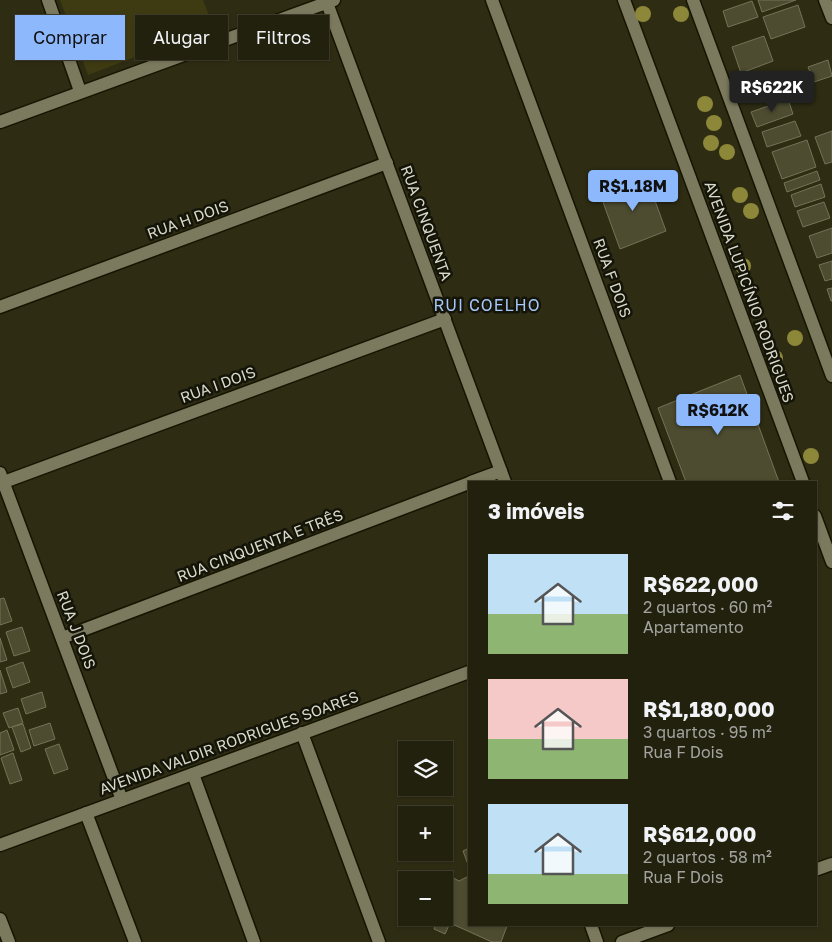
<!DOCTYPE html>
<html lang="pt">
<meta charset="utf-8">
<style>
:root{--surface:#22210e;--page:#2e2e1c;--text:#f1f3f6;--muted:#a2a39e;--line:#3f3e2e;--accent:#8db9fc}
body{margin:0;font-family:"Golos Text",sans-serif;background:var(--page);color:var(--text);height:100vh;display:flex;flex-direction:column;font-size:19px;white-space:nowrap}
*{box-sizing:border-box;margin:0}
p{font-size:16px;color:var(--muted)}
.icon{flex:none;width:28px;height:28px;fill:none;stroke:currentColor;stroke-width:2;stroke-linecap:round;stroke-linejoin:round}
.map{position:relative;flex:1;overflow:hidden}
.sheet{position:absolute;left:468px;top:481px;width:349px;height:445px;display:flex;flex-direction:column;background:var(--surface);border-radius:0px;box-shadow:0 1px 4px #0004,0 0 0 1px var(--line)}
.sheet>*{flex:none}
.top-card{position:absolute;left:15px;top:15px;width:378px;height:45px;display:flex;gap:10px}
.tools{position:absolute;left:398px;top:741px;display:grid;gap:10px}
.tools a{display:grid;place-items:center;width:55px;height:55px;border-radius:0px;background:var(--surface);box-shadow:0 1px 4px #0004,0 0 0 1px var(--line);font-size:25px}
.price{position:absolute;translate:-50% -42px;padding:0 11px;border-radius:5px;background:var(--accent);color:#111;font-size:16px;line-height:32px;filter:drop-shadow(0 1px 2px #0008)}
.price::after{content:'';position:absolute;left:50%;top:30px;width:15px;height:11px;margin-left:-8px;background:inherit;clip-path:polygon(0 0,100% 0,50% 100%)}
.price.selected{background:#222;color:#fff}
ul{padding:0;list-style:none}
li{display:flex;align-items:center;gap:15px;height:125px;padding:0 20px}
li span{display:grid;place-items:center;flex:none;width:140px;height:100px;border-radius:0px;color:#555}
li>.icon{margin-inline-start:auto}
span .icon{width:60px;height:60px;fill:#fffc;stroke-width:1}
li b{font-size:21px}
h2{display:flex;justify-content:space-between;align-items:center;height:60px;padding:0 20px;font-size:21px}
.tag{padding:0 18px;border-radius:0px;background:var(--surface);box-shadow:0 1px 4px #0004,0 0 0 1px var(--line);font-size:18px;line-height:45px}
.tag.selected{background:var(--accent);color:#111}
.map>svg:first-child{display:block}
.green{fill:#3e3b13}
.building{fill:#4d4c31;stroke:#747357}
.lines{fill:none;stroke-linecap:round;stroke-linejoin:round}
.minor-casing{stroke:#161500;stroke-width:15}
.minor{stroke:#7b7a5e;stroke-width:12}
.tree{fill:#8c8739}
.labels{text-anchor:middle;stroke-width:5;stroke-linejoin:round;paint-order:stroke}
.street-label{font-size:15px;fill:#dadacb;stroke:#151409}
.neighbourhood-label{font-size:16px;letter-spacing:1px;fill:#a6c7f9;stroke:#151409}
</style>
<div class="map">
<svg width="832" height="942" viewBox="0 0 832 942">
<rect width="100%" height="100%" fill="#2e2c13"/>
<!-- green -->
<path class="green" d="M 60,0 L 203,0 L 213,27 L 88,75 Z"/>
<!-- building -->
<g class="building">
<path d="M 758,0 L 796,0 L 762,12 Z"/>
<path d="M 752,1 L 758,17 L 728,27 L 723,11 Z"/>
<path d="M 798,5 L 805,27 L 771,39 L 763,17 Z"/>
<path d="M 764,36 L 773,61 L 741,73 L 732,47 Z"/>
<path d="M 828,60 L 832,76 L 814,82 L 808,67 Z"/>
<path d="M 788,99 L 793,114 L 757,127 L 751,112 Z"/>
<path d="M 795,121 L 801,136 L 767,147 L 762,132 Z"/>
<path d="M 832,131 L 832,162 L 825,164 L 815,137 Z"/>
<path d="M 807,140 L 816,167 L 782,179 L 772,152 Z"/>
<path d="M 817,171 L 820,180 L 787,192 L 784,183 Z"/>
<path d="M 646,176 L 666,231 L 620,249 L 599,191 Z"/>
<path d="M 821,184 L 825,197 L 795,207 L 791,195 Z"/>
<path d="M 824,202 L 830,218 L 803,227 L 797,211 Z"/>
<path d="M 832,228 L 832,253 L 817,258 L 809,236 Z"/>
<path d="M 832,261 L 832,279 L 825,281 L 819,265 Z"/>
<path d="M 832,288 L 832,301 L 831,301 L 827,289 Z"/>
<path d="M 740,375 L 779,482 L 686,482 L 658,408 Z"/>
<path d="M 4,598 L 12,621 L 0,625 L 0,599 Z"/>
<path d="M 22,627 L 30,651 L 14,656 L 6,632 Z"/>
<path d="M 0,638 L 7,660 L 0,662 Z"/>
<path d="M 23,662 L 30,682 L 13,688 L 6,668 Z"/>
<path d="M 0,670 L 7,692 L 0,694 Z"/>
<path d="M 42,692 L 46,707 L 26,714 L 21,699 Z"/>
<path d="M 18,708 L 23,723 L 9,728 L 3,713 Z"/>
<path d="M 50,723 L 55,739 L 34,746 L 29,730 Z"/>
<path d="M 23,724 L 31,748 L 21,752 L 12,727 Z"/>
<path d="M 7,730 L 14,750 L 0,755 L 0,733 Z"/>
<path d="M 59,744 L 68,769 L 54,774 L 45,749 Z"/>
<path d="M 13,753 L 22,780 L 10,784 L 1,758 Z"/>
<path d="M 469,848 L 469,867 L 463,851 Z"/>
<path d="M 444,873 L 459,881 L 469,876 L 469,925 L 511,925 L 507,926 L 501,942 L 492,942 L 450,923 L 445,934 L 434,929 L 438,918 L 444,918 L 444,880 L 441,880 Z"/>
</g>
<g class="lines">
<defs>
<g id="minor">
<path d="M 48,0 L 80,91"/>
<path d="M 492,0 L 670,482"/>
<path d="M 624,0 L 803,482"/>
<path d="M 693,0 L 832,376"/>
<path d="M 825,0 L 832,18"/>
<path d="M 327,3 L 505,482"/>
<path d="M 0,122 L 334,0"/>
<path d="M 0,307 L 387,163"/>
<path d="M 0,473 L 122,800"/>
<path d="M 4,482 L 445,319"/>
<path d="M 471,482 L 501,471"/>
<path d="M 815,516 L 832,562"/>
<path d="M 62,638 L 469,483"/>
<path d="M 302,733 L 379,942"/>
<path d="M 193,774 L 254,942"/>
<path d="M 86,813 L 135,942"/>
<path d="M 0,845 L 469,672"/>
<path d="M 815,870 L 832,864"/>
<path d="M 0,919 L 9,942"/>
<path d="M 591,925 L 597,942"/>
<path d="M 622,942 L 668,925"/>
</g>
</defs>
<!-- minor casing -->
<use href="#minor" class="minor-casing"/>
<!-- minor -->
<use href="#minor" class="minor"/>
</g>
<!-- trees -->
<g class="tree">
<circle cx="643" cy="14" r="8"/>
<circle cx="681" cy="14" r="8"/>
<circle cx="705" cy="104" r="8"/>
<circle cx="714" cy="123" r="8"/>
<circle cx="711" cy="143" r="8"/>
<circle cx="727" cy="152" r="8"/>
<circle cx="740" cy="195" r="8"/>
<circle cx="751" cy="211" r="8"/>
<circle cx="743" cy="266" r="8"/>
<circle cx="795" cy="338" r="8"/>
<circle cx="775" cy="358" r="8"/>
<circle cx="811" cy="456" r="8"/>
</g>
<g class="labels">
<!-- street labels -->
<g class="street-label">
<text transform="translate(188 220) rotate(-20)" y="5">RUA H DOIS</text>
<text transform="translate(426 223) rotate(70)" y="5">RUA CINQUENTA</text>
<text transform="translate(612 278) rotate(70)" y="5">RUA F DOIS</text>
<text transform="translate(749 292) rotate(70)" y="5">AVENIDA LUPICÍNIO RODRIGUES</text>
<text transform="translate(218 385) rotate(-20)" y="5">RUA I DOIS</text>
<text transform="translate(260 546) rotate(-21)" y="5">RUA CINQUENTA E TRÊS</text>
<text transform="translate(76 630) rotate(69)" y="5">RUA J DOIS</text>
<text transform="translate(229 743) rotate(-20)" y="5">AVENIDA VALDIR RODRIGUES SOARES</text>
</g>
<!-- neighbourhood labels -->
<g class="neighbourhood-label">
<text x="487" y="311">RUI COELHO</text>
</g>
</g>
</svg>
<div class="tools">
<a><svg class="icon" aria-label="layers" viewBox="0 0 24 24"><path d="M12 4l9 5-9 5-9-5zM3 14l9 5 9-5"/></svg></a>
<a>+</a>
<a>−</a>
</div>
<b class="price selected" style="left:772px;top:113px">R$622K</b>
<b class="price" style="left:633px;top:212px">R$1.18M</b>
<b class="price" style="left:718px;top:436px">R$612K</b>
<div class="top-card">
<a class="tag selected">Comprar</a>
<a class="tag">Alugar</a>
<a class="tag">Filtros</a>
</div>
<section class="sheet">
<h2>3 imóveis<svg class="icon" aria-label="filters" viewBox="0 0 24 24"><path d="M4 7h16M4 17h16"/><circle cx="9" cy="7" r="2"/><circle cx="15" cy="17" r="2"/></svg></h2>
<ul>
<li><span style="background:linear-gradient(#bfe0f5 60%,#8fb573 0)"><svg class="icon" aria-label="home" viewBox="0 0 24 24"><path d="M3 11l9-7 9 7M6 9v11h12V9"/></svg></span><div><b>R$622,000</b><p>2 quartos · 60 m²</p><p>Apartamento</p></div></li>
<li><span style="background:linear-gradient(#f6c9c9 60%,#8fb573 0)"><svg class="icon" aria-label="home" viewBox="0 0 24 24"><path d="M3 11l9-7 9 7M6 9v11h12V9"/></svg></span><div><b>R$1,180,000</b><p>3 quartos · 95 m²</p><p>Rua F Dois</p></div></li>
<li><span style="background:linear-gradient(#bfe0f5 70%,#8fb573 0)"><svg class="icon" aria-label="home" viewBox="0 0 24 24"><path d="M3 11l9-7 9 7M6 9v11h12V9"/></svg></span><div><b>R$612,000</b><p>2 quartos · 58 m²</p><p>Rua F Dois</p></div></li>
</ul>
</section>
</div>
